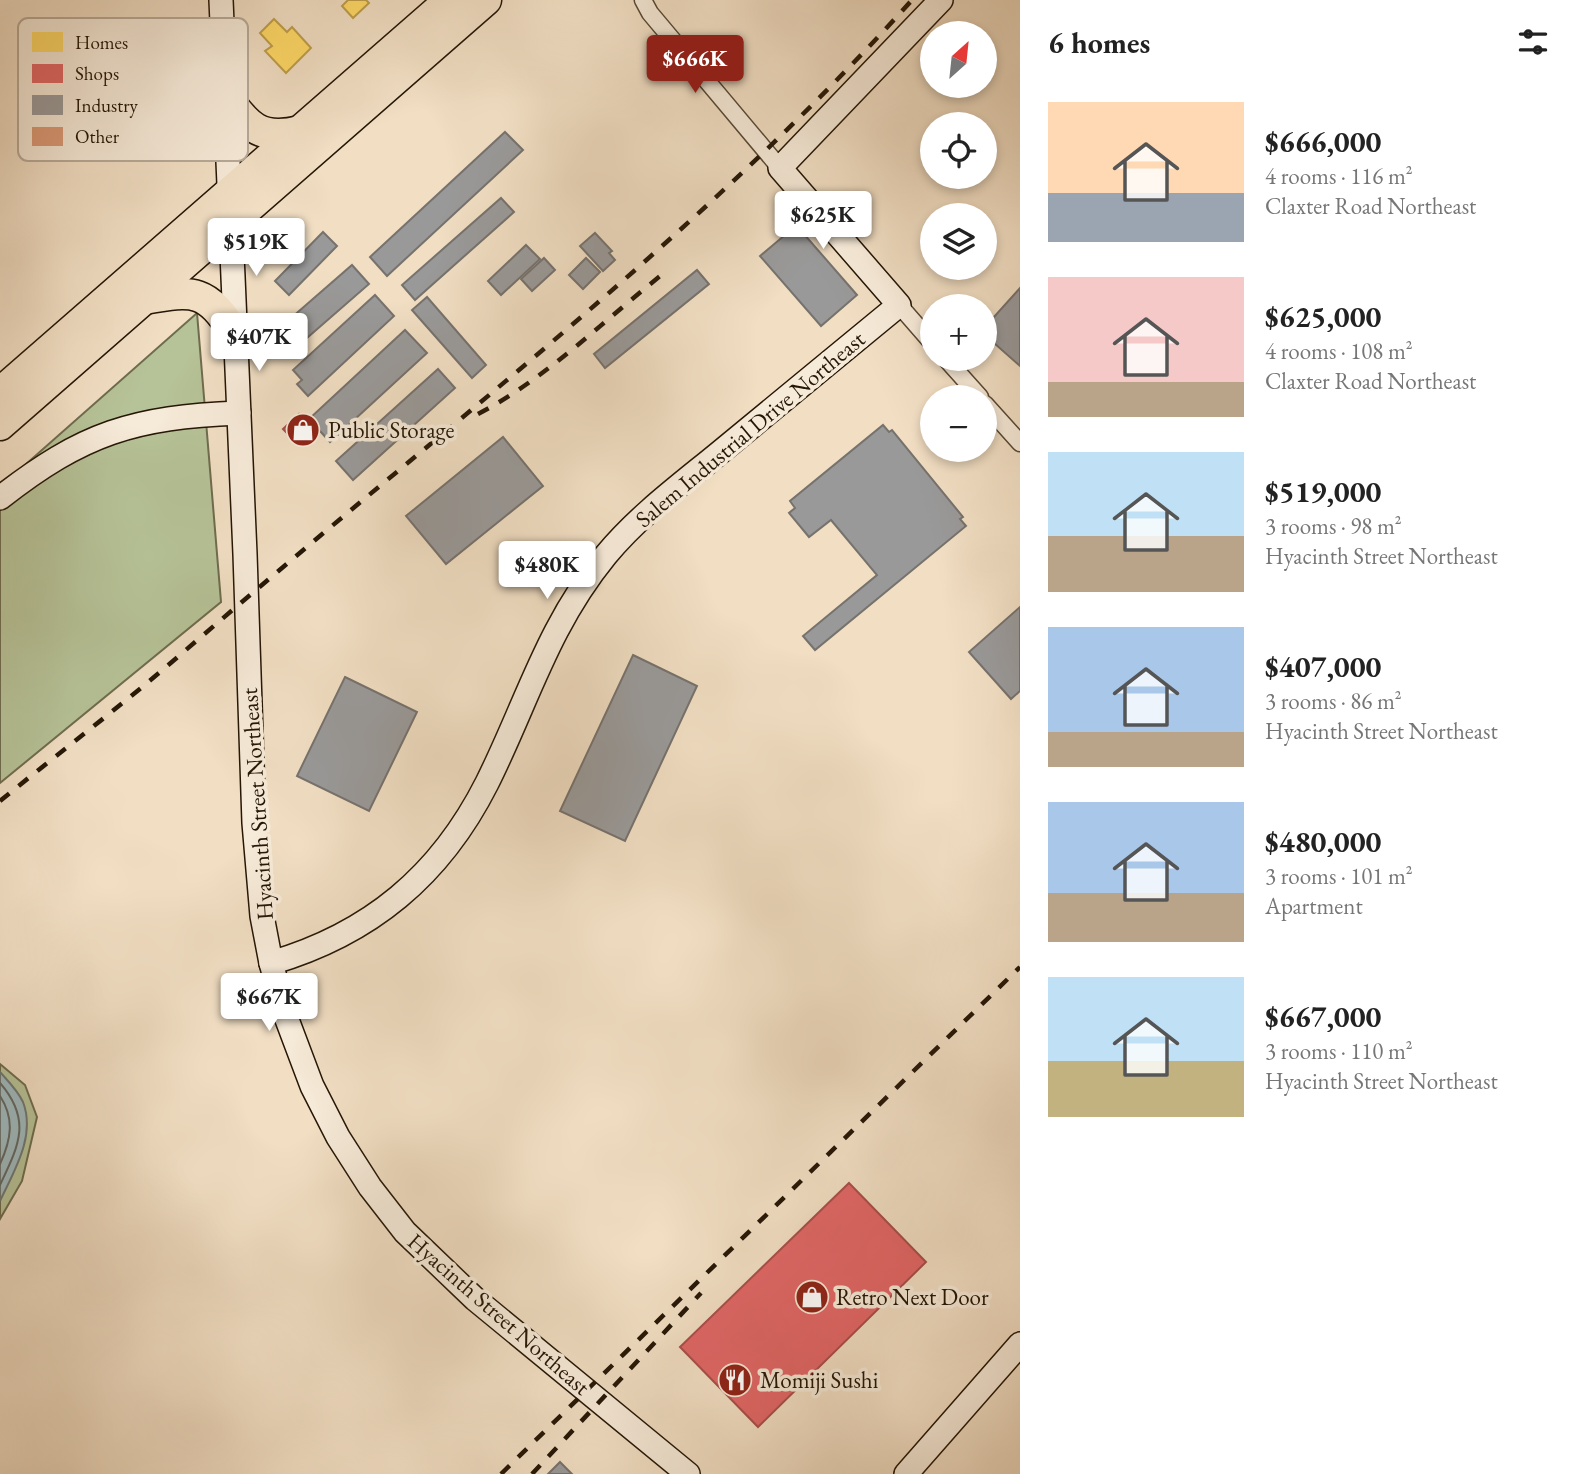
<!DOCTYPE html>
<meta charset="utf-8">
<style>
:root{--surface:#fff;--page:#f2f2f2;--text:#222;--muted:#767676;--accent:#8f2418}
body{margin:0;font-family:"EB Garamond",serif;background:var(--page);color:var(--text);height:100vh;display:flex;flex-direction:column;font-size:26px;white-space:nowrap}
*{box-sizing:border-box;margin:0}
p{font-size:23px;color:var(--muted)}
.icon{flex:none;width:38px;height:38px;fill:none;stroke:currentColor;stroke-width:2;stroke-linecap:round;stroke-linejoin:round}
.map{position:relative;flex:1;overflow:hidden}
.details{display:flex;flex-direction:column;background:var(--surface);width:560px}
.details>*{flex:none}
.needle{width:46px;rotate:27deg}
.tools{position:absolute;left:920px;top:21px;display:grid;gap:14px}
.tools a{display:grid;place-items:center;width:77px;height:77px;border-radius:50%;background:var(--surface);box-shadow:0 4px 10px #0003;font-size:35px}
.price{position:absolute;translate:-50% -60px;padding:0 16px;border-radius:7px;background:#fff;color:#222;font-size:23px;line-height:46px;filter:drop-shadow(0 2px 4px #0008)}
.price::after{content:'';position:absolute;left:50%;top:42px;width:21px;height:16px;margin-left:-10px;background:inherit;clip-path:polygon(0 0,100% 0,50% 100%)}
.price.selected{background:var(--accent);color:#fff}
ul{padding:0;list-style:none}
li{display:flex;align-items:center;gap:21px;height:175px;padding:0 28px}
li span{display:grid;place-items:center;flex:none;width:196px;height:140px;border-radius:0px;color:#555}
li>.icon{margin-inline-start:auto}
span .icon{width:84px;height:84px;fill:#fffc;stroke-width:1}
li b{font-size:30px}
h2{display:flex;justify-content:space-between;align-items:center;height:84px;padding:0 28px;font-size:30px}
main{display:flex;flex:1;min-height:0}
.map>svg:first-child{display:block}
.green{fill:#b6c297;stroke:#6e6c4e;stroke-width:2}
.water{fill:#9fb9be;stroke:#6e7874;stroke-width:2}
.homes{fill:#ffd966;stroke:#be9e49;stroke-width:2}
.shops{fill:#e06666;stroke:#a84e49;stroke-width:2}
.industry{fill:#999;stroke:#76726d;stroke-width:2}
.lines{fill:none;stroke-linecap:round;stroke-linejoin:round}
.shore{stroke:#626862;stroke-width:2}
.street-casing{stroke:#584835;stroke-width:19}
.secondary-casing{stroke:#251606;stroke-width:26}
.highway-casing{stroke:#251606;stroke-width:33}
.street{stroke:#f6ead8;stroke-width:16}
.secondary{stroke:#f6ead8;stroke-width:23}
.highway{stroke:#f1dec3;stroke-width:30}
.rail{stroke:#251606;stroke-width:4.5;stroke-dasharray:12 12;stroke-linecap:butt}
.labels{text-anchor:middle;stroke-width:7;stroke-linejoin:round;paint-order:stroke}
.street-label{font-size:23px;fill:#251606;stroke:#f6ead8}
.poi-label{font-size:23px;fill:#251606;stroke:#f6ead8;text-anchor:start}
.key{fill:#f6ead8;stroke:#b7aa99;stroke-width:2}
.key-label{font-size:19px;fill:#251606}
</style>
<main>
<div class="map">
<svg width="1020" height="1474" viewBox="0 0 1020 1474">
<rect width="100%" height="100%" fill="#f1dec3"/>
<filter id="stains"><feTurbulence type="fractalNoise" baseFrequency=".00286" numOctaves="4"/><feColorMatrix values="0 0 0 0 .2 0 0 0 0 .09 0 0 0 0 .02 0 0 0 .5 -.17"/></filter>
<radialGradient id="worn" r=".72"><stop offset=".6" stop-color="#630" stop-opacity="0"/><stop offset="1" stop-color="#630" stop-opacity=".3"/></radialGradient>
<!-- green -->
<g class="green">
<path d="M 197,313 L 221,602 L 0,783 L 0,487 Z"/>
<path d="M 0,1064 L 25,1085 L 37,1117 L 22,1181 L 0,1219 Z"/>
</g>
<!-- water -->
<path class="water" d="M 0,1072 C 8,1081 18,1091 23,1102 C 36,1136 14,1171 0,1201 Z"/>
<!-- homes -->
<g class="homes">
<path d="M 348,0 L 366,0 L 369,3 L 353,18 L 342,6 Z"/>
<path d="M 274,19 L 287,32 L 292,27 L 311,48 L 286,73 L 265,51 L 272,46 L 260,33 Z"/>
</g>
<!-- shops -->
<g class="shops">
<path d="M 299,414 L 312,429 L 297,443 L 283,429 Z"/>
<path d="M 849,1183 L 926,1262 L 758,1427 L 680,1347 Z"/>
</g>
<!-- industry -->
<g class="industry">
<path d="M 505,132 L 523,150 L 387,276 L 370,257 Z"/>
<path d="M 501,198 L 514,212 L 415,300 L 402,285 Z"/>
<path d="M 790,218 L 857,295 L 821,326 L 760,256 L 785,235 L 778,228 Z"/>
<path d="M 323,232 L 337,246 L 289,295 L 275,281 Z"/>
<path d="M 595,233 L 612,251 L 609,253 L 615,260 L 603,271 L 580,246 Z"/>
<path d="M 526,245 L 540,259 L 501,295 L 488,281 Z"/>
<path d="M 544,258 L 555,270 L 532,291 L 521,279 Z"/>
<path d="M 586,258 L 600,272 L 583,289 L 569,275 Z"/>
<path d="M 352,265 L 369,284 L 300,344 L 290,332 L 298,325 L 291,318 Z"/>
<path d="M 697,270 L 709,284 L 605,368 L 594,354 Z"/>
<path d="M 1020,288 L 1020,366 L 985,335 L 985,327 Z"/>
<path d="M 375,295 L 394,316 L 308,396 L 297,384 L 302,380 L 293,370 Z"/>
<path d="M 427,297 L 486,365 L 472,378 L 412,310 Z"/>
<path d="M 405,330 L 427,353 L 330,442 L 309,419 Z"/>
<path d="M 438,369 L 455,388 L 353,480 L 336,461 Z"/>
<path d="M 883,425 L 889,432 L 892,430 L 963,517 L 960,519 L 966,526 L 815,650 L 803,636 L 877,575 L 831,520 L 809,537 L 789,513 L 795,508 L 790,501 Z"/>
<path d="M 503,437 L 543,486 L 446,564 L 406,516 Z"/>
<path d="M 1020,607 L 1020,691 L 1011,699 L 969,652 Z"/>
<path d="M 633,655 L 697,686 L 625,841 L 560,811 Z"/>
<path d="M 345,677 L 417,712 L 369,811 L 297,776 Z"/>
<path d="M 560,1462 L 572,1474 L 548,1474 Z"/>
</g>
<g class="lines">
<!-- shore -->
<g class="shore">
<path d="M 0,1083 C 32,1120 19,1145 0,1185"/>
<path d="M 0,1096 C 15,1119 11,1140 0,1164"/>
</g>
<defs>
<g id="street">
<path d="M 643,0 L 650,13 L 780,168"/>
<path d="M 899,305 L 933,344"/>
<path d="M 946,359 L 980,397"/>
<path d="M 985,404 L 1020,443"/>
</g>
<g id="secondary">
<path d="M 221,0 L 245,554 L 254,823 L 262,916 L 271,963 L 286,1017 L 312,1086 L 338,1137 L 370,1187 L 405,1232 L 475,1299 L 688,1474"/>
<path d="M 0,498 C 83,433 134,417 239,413"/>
<path d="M 271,963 C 370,934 440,876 487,783 C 527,703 547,627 606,555 C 640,514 683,483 724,449 C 782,401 841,353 899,305 L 780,168 L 941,0"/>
<path d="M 906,1474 L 1020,1344"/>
</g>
<g id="highway">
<path d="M 225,95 C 248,126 259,141 300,131"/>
<path d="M 144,299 C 196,290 206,289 236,335"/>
<path d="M 0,393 L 450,0"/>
<path d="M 0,425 L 486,0"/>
</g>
</defs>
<!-- street casing -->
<use href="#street" class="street-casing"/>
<!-- secondary casing -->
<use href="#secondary" class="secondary-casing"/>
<!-- highway casing -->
<use href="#highway" class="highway-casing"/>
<!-- street -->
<use href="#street" class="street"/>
<!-- secondary -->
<use href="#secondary" class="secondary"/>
<!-- highway -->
<use href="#highway" class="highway"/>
<!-- rail -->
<g class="rail">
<path d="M 478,414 C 547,378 603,321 664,273"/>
<path d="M 0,801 C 55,756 112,713 166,667 C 245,599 324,532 404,466 C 581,319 758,171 912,0"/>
<path d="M 501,1474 L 1020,967"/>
<path d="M 532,1474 L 701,1293"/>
</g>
</g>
<!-- icons -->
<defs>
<symbol id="shop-disc" viewBox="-11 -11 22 22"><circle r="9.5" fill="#8f2418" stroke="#f6ead8"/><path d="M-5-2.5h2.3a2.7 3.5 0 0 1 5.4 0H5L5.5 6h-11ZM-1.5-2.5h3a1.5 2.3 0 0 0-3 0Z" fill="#fff"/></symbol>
<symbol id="restaurant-disc" viewBox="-11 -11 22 22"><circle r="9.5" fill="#8f2418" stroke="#f6ead8"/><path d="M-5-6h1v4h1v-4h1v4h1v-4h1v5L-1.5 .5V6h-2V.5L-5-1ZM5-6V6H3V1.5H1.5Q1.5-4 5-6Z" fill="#fff"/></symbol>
</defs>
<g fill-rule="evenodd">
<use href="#shop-disc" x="284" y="411" width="38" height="38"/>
<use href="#shop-disc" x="793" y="1278" width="38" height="38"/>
<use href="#restaurant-disc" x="716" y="1361" width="38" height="38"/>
</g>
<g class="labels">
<!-- street labels -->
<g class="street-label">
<text transform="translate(750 429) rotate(-40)" y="8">Salem Industrial Drive Northeast</text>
<text transform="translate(257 804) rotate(-94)" y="8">Hyacinth Street Northeast</text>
<text transform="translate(499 1314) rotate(41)" y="8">Hyacinth Street Northeast</text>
</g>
<!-- poi labels -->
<g class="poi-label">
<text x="328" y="438">Public Storage</text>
<text x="836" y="1305">Retro Next Door</text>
<text x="760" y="1388">Momiji Sushi</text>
</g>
</g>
<!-- legend -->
<rect x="18" y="18" width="230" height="143" rx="10" class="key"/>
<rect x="32" y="32" width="31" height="20" fill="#ffd966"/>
<rect x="32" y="64" width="31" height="19" fill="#e06666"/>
<rect x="32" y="95" width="31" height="20" fill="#999"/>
<rect x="32" y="127" width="31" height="19" fill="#da9976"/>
<g class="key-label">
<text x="75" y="49">Homes</text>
<text x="75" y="80">Shops</text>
<text x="75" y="112">Industry</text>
<text x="75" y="143">Other</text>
</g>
<rect width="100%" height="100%" filter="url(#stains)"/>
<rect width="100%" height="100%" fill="url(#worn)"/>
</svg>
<div class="tools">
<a><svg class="needle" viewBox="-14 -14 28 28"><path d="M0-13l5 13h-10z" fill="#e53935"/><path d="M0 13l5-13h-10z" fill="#767676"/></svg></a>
<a><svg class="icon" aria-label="locate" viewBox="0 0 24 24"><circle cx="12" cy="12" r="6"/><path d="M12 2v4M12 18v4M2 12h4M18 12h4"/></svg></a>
<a><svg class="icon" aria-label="layers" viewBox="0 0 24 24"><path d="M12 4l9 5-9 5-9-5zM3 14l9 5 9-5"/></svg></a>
<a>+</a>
<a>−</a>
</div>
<b class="price selected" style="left:695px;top:95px">$666K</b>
<b class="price" style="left:823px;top:251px">$625K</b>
<b class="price" style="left:256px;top:278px">$519K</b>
<b class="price" style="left:259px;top:373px">$407K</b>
<b class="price" style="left:547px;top:601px">$480K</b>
<b class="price" style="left:269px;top:1033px">$667K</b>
</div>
<section class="details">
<h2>6 homes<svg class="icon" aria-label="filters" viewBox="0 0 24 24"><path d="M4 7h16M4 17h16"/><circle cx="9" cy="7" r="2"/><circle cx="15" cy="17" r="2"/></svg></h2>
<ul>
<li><span style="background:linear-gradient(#ffd9b3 65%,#9aa5b1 0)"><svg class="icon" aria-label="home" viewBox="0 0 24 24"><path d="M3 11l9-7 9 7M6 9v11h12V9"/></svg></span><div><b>$666,000</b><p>4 rooms · 116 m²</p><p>Claxter Road Northeast</p></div></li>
<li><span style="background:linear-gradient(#f6c9c9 75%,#b9a48a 0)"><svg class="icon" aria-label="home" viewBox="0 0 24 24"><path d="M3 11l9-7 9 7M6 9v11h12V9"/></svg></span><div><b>$625,000</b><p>4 rooms · 108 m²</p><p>Claxter Road Northeast</p></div></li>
<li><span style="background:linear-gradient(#bfe0f5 60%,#b9a48a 0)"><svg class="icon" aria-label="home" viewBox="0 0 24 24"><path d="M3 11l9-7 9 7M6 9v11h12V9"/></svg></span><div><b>$519,000</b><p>3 rooms · 98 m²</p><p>Hyacinth Street Northeast</p></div></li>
<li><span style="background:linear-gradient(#a9c7e8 75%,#b9a48a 0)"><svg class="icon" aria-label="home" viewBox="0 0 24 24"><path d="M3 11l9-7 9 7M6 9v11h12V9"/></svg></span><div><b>$407,000</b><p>3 rooms · 86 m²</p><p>Hyacinth Street Northeast</p></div></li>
<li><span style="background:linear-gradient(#a9c7e8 65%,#b9a48a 0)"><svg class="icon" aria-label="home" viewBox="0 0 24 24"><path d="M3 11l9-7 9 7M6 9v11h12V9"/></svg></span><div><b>$480,000</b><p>3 rooms · 101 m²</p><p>Apartment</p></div></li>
<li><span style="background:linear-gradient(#bfe0f5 60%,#c2b280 0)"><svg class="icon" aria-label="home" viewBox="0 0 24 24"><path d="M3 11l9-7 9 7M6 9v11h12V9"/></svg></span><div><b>$667,000</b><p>3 rooms · 110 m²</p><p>Hyacinth Street Northeast</p></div></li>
</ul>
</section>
</main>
